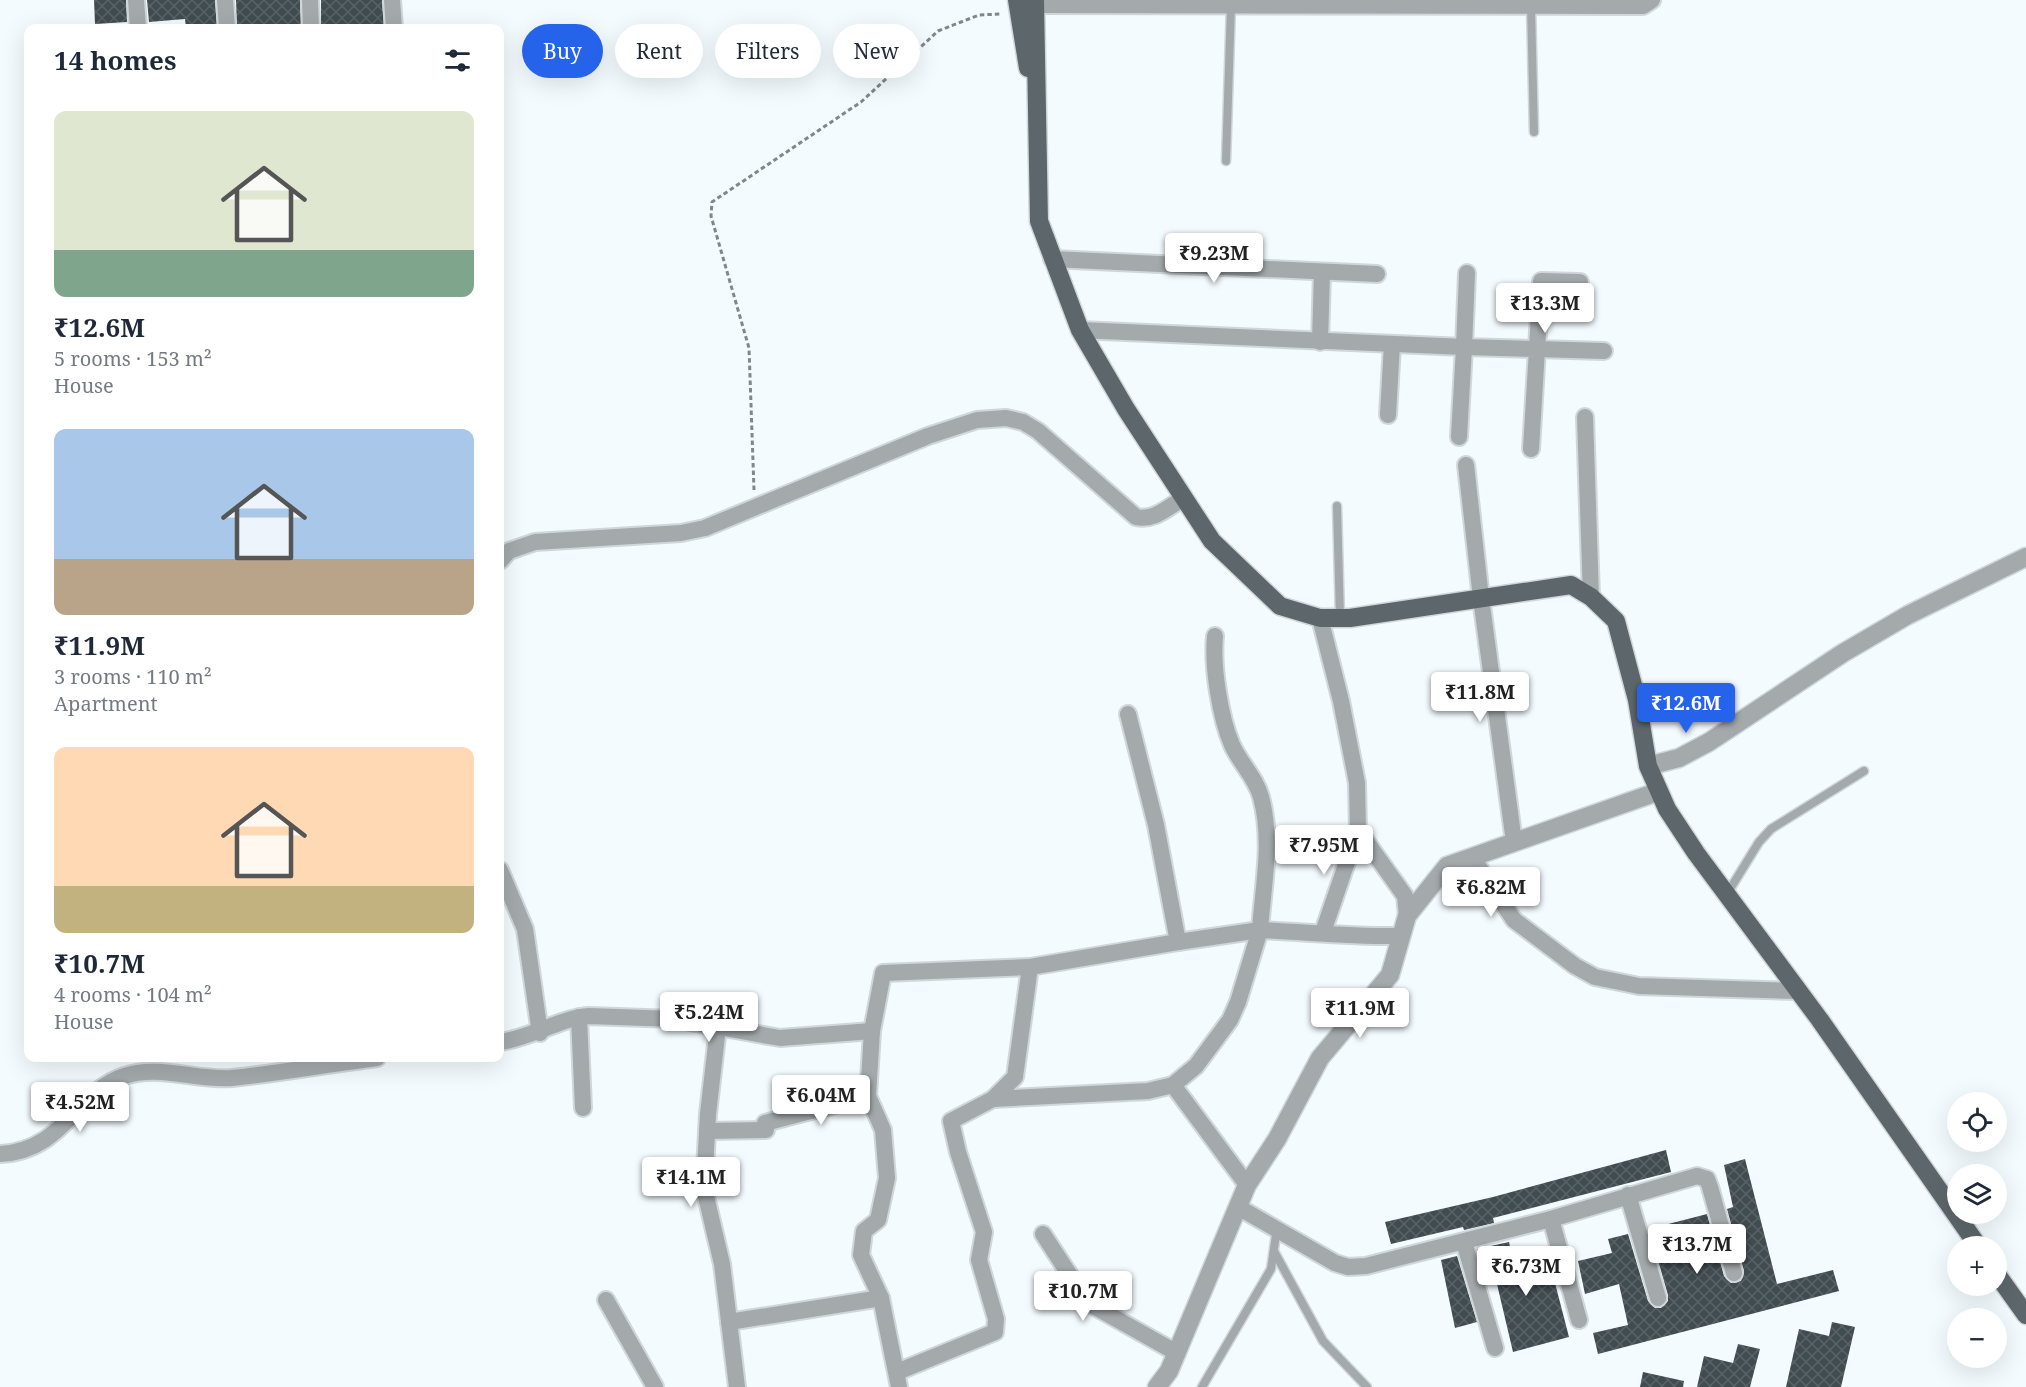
<!DOCTYPE html>
<meta charset="utf-8">
<style>
:root{--surface:#fff;--page:#f2f2f3;--text:#1f2937;--muted:#747a83;--accent:#2563eb}
body{margin:0;font-family:"Noto Serif",serif;background:var(--page);color:var(--text);height:100vh;display:flex;flex-direction:column;font-size:22px;white-space:nowrap}
*{box-sizing:border-box;margin:0}
p{font-size:20px;color:var(--muted)}
.icon{flex:none;width:33px;height:33px;fill:none;stroke:currentColor;stroke-width:2;stroke-linecap:round;stroke-linejoin:round}
.map{position:relative;flex:1;overflow:hidden}
.side{position:absolute;left:24px;top:24px;width:480px;height:1038px;display:flex;flex-direction:column;background:var(--surface);border-radius:12px;box-shadow:0 6px 24px #0002}
.side>*{flex:none}
.banner{position:absolute;left:522px;top:24px;width:570px;height:54px;display:flex;gap:12px}
.tools{position:absolute;left:1947px;top:1092px;display:grid;gap:12px}
.tools a{display:grid;place-items:center;width:60px;height:60px;border-radius:50%;background:var(--surface);box-shadow:0 6px 24px #0002;font-size:30px}
.price{position:absolute;translate:-50% -51px;padding:0 14px;border-radius:6px;background:#fff;color:#222;font-size:20px;line-height:39px;filter:drop-shadow(0 2px 3px #0008)}
.price::after{content:'';position:absolute;left:50%;top:36px;width:18px;height:14px;margin-left:-9px;background:inherit;clip-path:polygon(0 0,100% 0,50% 100%)}
.price.current{background:var(--accent);color:#fff}
ul{padding:0;list-style:none}
li{display:grid;align-content:center;gap:12px;height:318px;padding:0 30px}
li span{display:grid;place-items:center;height:186px;border-radius:12px;color:#555}
li>.icon{margin-inline-start:auto}
span .icon{width:108px;height:108px;fill:#fffc;stroke-width:1}
li b{font-size:26px}
h2{display:flex;justify-content:space-between;align-items:center;height:72px;padding:0 30px;font-size:26px}
.pill{padding:0 21px;border-radius:27px;background:var(--surface);box-shadow:0 6px 24px #0002;font-size:21px;line-height:54px}
.pill.current{background:var(--accent);color:#fff}
.map>svg:first-child{display:block}
.building{fill:url(#building-cross-hatch)}
.lines{fill:none;stroke-linecap:round;stroke-linejoin:round}
.service-casing{stroke:#d0d7da;stroke-width:11}
.minor-casing{stroke:#d0d7da;stroke-width:20}
.tertiary-casing{stroke:#d0d7da;stroke-width:21}
.primary-casing{stroke:#d0d7da;stroke-width:21}
.path{stroke:#808689;stroke-width:3;stroke-dasharray:4.5 3;stroke-linecap:butt}
.service{stroke:#a4a9ac;stroke-width:8}
.minor{stroke:#a4a9ac;stroke-width:16}
.tertiary{stroke:#a4a9ac;stroke-width:18}
.primary{stroke:#5d676b;stroke-width:18}
</style>
<div class="map">
<svg width="2026" height="1387" viewBox="0 0 2026 1387">
<defs>
<pattern id="building-cross-hatch" width="8" height="8" patternUnits="userSpaceOnUse" patternTransform="scale(1.5)"><rect width="8" height="8" fill="#414c51"/><path d="M0 0l8 8M0 8l8-8" fill="none" stroke="#596266"/></pattern>
</defs>
<rect width="100%" height="100%" fill="#f4fbff"/>
<!-- building -->
<g class="building">
<path d="M 94,0 L 126,0 L 127,22 L 95,24 Z"/>
<path d="M 147,0 L 215,0 L 217,28 L 186,28 L 185,19 L 149,22 Z"/>
<path d="M 236,0 L 300,0 L 301,28 L 237,28 Z"/>
<path d="M 321,0 L 382,0 L 384,28 L 321,28 Z"/>
<path d="M 1666,1150 L 1671,1172 L 1493,1218 L 1494,1223 L 1464,1230 L 1463,1227 L 1391,1244 L 1385,1222 L 1493,1197 Z"/>
<path d="M 1745,1159 L 1777,1284 L 1833,1270 L 1839,1291 L 1598,1354 L 1593,1333 L 1628,1325 L 1619,1284 L 1585,1294 L 1578,1261 L 1612,1253 L 1608,1239 L 1628,1234 L 1648,1301 L 1655,1308 L 1661,1308 L 1668,1301 L 1668,1295 L 1649,1229 L 1707,1214 L 1724,1276 L 1731,1283 L 1741,1281 L 1744,1271 L 1727,1209 L 1733,1207 L 1724,1165 Z"/>
<path d="M 1509,1242 L 1514,1264 L 1548,1256 L 1569,1337 L 1513,1352 L 1496,1280 L 1487,1282 L 1477,1249 Z"/>
<path d="M 1457,1256 L 1477,1322 L 1455,1328 L 1441,1260 Z"/>
<path d="M 1832,1322 L 1855,1327 L 1841,1387 L 1786,1387 L 1799,1329 L 1829,1336 Z"/>
<path d="M 1738,1344 L 1760,1349 L 1750,1387 L 1697,1387 L 1704,1356 L 1733,1363 Z"/>
<path d="M 1643,1372 L 1684,1381 L 1683,1387 L 1640,1387 Z"/>
</g>
<g class="lines">
<defs>
<g id="service">
<path d="M 1531,6 L 1534,132"/>
<path d="M 1226,161 L 1231,5"/>
<path d="M 1337,506 L 1340,618"/>
<path d="M 1727,894 L 1759,842 L 1771,829 L 1864,771"/>
<path d="M 1275,1253 L 1323,1341 L 1367,1387"/>
<path d="M 1202,1387 L 1271,1269 L 1277,1228"/>
</g>
<g id="minor">
<path d="M 136,0 L 138,28"/>
<path d="M 225,0 L 227,28"/>
<path d="M 310,0 L 311,28"/>
<path d="M 392,0 L 394,28"/>
<path d="M 1035,5 L 1643,6 L 1652,0"/>
<path d="M 1052,259 L 1377,274"/>
<path d="M 1467,273 L 1464,347 L 1537,349 L 1531,449"/>
<path d="M 1580,282 L 1541,281 L 1537,349 L 1604,351"/>
<path d="M 1080,330 L 1464,347 L 1459,437"/>
<path d="M 1320,342 L 1322,272"/>
<path d="M 1388,415 L 1392,344"/>
<path d="M 1585,417 L 1591,597"/>
<path d="M 1466,465 L 1481,598 L 1514,842"/>
<path d="M 500,561 L 509,551 L 535,542 L 681,533 L 705,528 L 928,436 L 977,420 L 1006,418 L 1023,422 L 1038,431 L 1136,517 C 1154,521 1167,508 1182,499"/>
<path d="M 1320,618 L 1341,701 L 1357,783 L 1358,830 L 1405,896 L 1407,916"/>
<path d="M 1472,857 L 1514,920 L 1575,966 L 1595,977 L 1639,986 L 1798,991"/>
<path d="M 500,870 L 525,929 L 540,1033"/>
<path d="M 1323,932 L 1358,830"/>
<path d="M 1178,942 L 1260,930 C 1263,885 1273,842 1261,797 C 1256,778 1240,763 1232,745 C 1220,717 1212,666 1215,636"/>
<path d="M 579,1017 L 583,1108"/>
<path d="M 718,1027 L 708,1114 L 704,1188 L 722,1264 L 737,1387"/>
<path d="M 500,1042 C 531,1038 560,1018 589,1016 L 674,1019 L 780,1038 L 872,1031"/>
<path d="M 1173,1085 L 1247,1185"/>
<path d="M 993,1099 L 1148,1091 L 1173,1085 L 1196,1066 L 1230,1020 L 1238,1002 L 1260,930 C 1307,932 1354,937 1401,936"/>
<path d="M 765,1123 L 868,1096"/>
<path d="M 707,1131 L 766,1130"/>
<path d="M 0,1154 C 64,1151 76,1092 124,1076 C 159,1064 197,1081 232,1078 C 281,1073 329,1064 377,1058"/>
<path d="M 1628,1195 L 1658,1298"/>
<path d="M 1238,1207 L 1335,1263 L 1348,1267 L 1366,1266 L 1551,1219 L 1697,1176 L 1707,1179 L 1710,1187 L 1734,1273"/>
<path d="M 1551,1219 L 1579,1320"/>
<path d="M 1043,1234 L 1088,1303 L 1177,1353"/>
<path d="M 1464,1242 L 1495,1348"/>
<path d="M 606,1300 L 655,1387"/>
<path d="M 729,1322 L 881,1298"/>
<path d="M 897,1372 L 995,1332 L 996,1319 L 979,1260 L 984,1232 L 958,1152 L 951,1121 L 993,1099 L 1015,1077 L 1030,967 L 1178,942 L 1156,825 L 1128,714"/>
<path d="M 899,1387 L 881,1298 L 861,1255 L 864,1231 L 878,1220 L 887,1178 L 883,1130 L 868,1096 L 872,1031 L 883,973 L 1030,967"/>
</g>
<g id="tertiary">
<path d="M 1648,766 L 1679,758 L 1709,742 L 1843,653 L 1908,615 L 2026,557"/>
<path d="M 1157,1387 L 1169,1371 L 1247,1185 L 1277,1139 L 1320,1058 L 1390,975 L 1407,916 L 1447,866 L 1657,792"/>
</g>
<g id="primary">
<path d="M 1017,0 L 1028,68"/>
<path d="M 1035,0 L 1039,221 L 1080,330 L 1126,409 L 1212,541 L 1280,606 L 1320,618 L 1350,618 L 1571,585 L 1591,597 L 1616,621 L 1637,700 L 1648,766 L 1667,809 L 1696,853 L 1820,1020 L 1978,1246"/>
<path d="M 1996,1273 L 2026,1315"/>
</g>
</defs>
<!-- service casing -->
<use href="#service" class="service-casing"/>
<!-- minor casing -->
<use href="#minor" class="minor-casing"/>
<!-- tertiary casing -->
<use href="#tertiary" class="tertiary-casing"/>
<!-- primary casing -->
<use href="#primary" class="primary-casing"/>
<!-- path -->
<path class="path" d="M 754,490 L 749,348 L 711,216 L 712,202 L 861,102 L 938,31 L 979,15 L 1001,14"/>
<!-- service -->
<use href="#service" class="service"/>
<!-- minor -->
<use href="#minor" class="minor"/>
<!-- tertiary -->
<use href="#tertiary" class="tertiary"/>
<!-- primary -->
<use href="#primary" class="primary"/>
</g>
</svg>
<div class="tools">
<a><svg class="icon" aria-label="locate" viewBox="0 0 24 24"><circle cx="12" cy="12" r="6"/><path d="M12 2v4M12 18v4M2 12h4M18 12h4"/></svg></a>
<a><svg class="icon" aria-label="layers" viewBox="0 0 24 24"><path d="M12 4l9 5-9 5-9-5zM3 14l9 5 9-5"/></svg></a>
<a>+</a>
<a>−</a>
</div>
<b class="price" style="left:1214px;top:284px">₹9.23M</b>
<b class="price" style="left:1545px;top:334px">₹13.3M</b>
<b class="price" style="left:1480px;top:723px">₹11.8M</b>
<b class="price current" style="left:1686px;top:734px">₹12.6M</b>
<b class="price" style="left:1324px;top:876px">₹7.95M</b>
<b class="price" style="left:1491px;top:918px">₹6.82M</b>
<b class="price" style="left:1360px;top:1039px">₹11.9M</b>
<b class="price" style="left:709px;top:1043px">₹5.24M</b>
<b class="price" style="left:821px;top:1126px">₹6.04M</b>
<b class="price" style="left:80px;top:1133px">₹4.52M</b>
<b class="price" style="left:691px;top:1208px">₹14.1M</b>
<b class="price" style="left:1697px;top:1275px">₹13.7M</b>
<b class="price" style="left:1526px;top:1297px">₹6.73M</b>
<b class="price" style="left:1083px;top:1322px">₹10.7M</b>
<div class="banner">
<a class="pill current">Buy</a>
<a class="pill">Rent</a>
<a class="pill">Filters</a>
<a class="pill">New</a>
</div>
<section class="side">
<h2>14 homes<svg class="icon" aria-label="filters" viewBox="0 0 24 24"><path d="M4 7h16M4 17h16"/><circle cx="9" cy="7" r="2"/><circle cx="15" cy="17" r="2"/></svg></h2>
<ul>
<li><span style="background:linear-gradient(#dfe7d0 75%,#7fa58c 0)"><svg class="icon" aria-label="home" viewBox="0 0 24 24"><path d="M3 11l9-7 9 7M6 9v11h12V9"/></svg></span><div><b>₹12.6M</b><p>5 rooms · 153 m²</p><p>House</p></div></li>
<li><span style="background:linear-gradient(#a9c7e8 70%,#b9a48a 0)"><svg class="icon" aria-label="home" viewBox="0 0 24 24"><path d="M3 11l9-7 9 7M6 9v11h12V9"/></svg></span><div><b>₹11.9M</b><p>3 rooms · 110 m²</p><p>Apartment</p></div></li>
<li><span style="background:linear-gradient(#ffd9b3 75%,#c2b280 0)"><svg class="icon" aria-label="home" viewBox="0 0 24 24"><path d="M3 11l9-7 9 7M6 9v11h12V9"/></svg></span><div><b>₹10.7M</b><p>4 rooms · 104 m²</p><p>House</p></div></li>
</ul>
</section>
</div>
